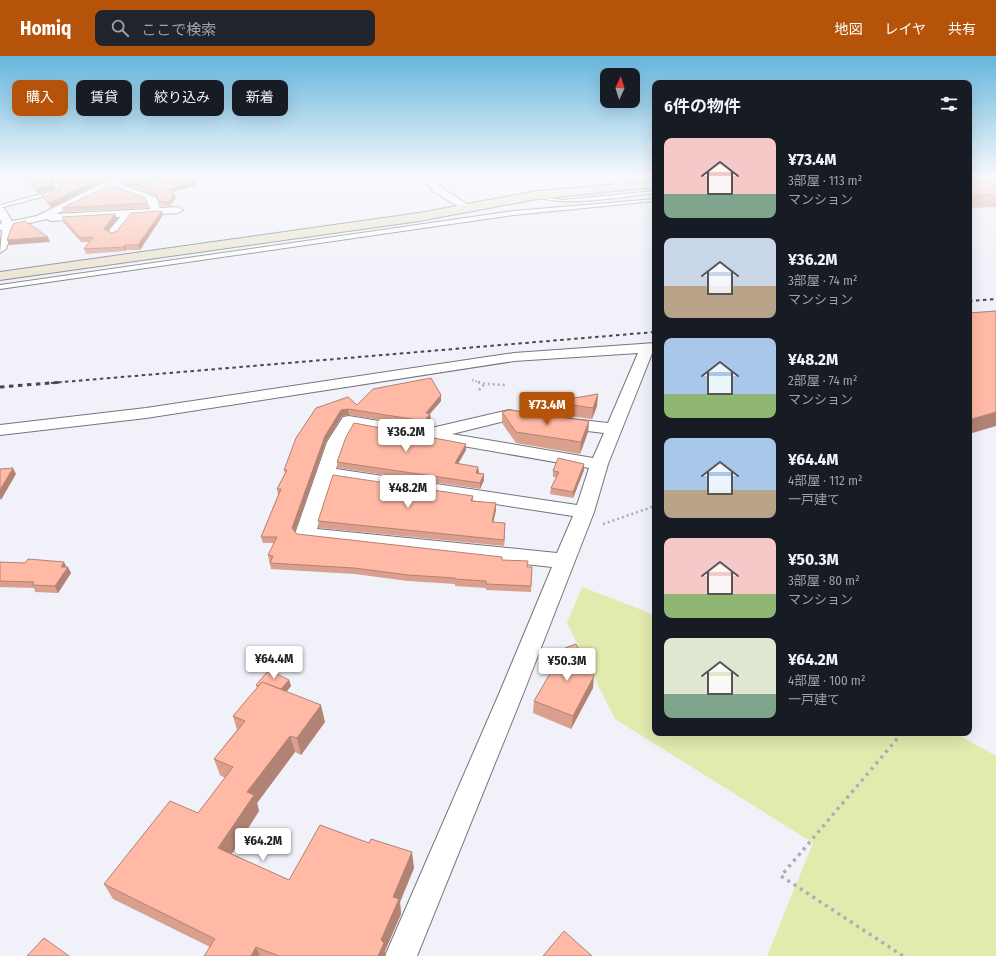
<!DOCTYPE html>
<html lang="ja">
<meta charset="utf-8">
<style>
:root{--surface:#171b24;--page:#20242c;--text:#f1f3f6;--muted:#9ea1a6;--accent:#b45309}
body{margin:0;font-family:"Fira Sans Condensed","Noto Sans JP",sans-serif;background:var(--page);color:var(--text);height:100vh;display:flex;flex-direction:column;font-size:15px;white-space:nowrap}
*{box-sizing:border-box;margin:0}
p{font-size:13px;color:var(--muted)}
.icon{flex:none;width:22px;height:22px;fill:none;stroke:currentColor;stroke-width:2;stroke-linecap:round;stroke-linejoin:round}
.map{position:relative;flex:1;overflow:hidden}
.drawer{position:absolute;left:652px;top:24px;width:320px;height:656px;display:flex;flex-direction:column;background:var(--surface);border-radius:8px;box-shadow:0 4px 16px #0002}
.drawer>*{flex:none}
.banner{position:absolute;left:12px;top:24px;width:380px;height:36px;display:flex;gap:8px}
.needle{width:26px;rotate:4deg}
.controls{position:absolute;left:600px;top:12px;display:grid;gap:8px}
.controls a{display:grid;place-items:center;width:40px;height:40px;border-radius:8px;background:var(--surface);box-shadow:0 4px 16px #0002;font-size:20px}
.price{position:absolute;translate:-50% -34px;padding:0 9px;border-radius:4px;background:#fff;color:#222;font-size:13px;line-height:26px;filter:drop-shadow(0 1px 2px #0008)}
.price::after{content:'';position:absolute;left:50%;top:24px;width:12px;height:9px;margin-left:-6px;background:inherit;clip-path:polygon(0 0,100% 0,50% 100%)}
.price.active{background:var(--accent);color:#fff}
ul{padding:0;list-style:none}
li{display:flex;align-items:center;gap:12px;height:100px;padding:0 12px}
li span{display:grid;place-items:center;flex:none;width:112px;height:80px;border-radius:8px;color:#555}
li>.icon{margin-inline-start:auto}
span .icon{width:48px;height:48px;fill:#fffc;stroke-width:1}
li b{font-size:17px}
h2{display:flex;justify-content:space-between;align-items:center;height:48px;padding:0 12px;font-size:17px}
.chip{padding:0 14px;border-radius:8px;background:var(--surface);box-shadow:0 4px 16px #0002;font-size:14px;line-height:36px}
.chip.active{background:var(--accent);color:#fff}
header{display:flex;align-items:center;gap:24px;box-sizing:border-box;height:56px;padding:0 20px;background:var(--accent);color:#fff}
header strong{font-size:19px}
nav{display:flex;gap:22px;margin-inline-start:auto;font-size:14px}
.search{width:280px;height:36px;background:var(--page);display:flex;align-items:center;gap:10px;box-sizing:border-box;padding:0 14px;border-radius:8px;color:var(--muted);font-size:15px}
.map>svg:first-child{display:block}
.green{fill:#e2eaae}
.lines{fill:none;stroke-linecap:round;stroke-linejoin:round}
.lane-casing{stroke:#75767c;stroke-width:2}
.street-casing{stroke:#75767c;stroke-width:2}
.secondary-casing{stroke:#75767c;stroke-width:2}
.path-far2{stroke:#adaeb5;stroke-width:2;stroke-dasharray:1.5 2;stroke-linecap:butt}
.path-far1{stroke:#adaeb5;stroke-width:2.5;stroke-dasharray:2 3;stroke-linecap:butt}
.path{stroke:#adaeb5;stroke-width:3.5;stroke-dasharray:3 4.5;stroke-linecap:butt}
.lane{fill:#fff;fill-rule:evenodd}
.street{fill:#fff;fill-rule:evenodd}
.secondary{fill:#e9e2ca;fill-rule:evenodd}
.rail-far1{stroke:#47484b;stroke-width:2;stroke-dasharray:3.5 3.5;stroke-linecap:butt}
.rail{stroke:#47484b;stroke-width:3;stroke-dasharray:4.5 4.5;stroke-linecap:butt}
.wall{fill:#db9f8e}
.shaded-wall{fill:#b28274}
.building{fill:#ffb9a5;stroke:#b28274}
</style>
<header>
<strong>Homiq</strong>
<div class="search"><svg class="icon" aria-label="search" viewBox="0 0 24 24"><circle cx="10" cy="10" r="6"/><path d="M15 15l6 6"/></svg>ここで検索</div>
<nav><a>地図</a><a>レイヤ</a><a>共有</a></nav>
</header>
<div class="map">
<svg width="996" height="900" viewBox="0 0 996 900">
<rect width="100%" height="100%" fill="#f0f1f9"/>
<!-- green -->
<path class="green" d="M 582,531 L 655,559 L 655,677 L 955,677 L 996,700 L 996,900 L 767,900 L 813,787 L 615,663 L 567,567 Z"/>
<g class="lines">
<defs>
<g id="lane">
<path d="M 53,119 L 56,120 L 61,136 L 0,152 L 0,149 L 56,134 L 52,120 Z"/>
<path d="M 655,135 L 655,137 C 627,140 556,153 535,139 L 537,138 L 550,142 L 563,144 Z"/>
<path d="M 655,143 L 655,145 L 514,159 L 0,233 L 0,229 L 514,155 Z"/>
</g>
<g id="street">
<path d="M 119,119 L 140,119 L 164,128 L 166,130 L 161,133 L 130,123 L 120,128 L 156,141 L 160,152 L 178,151 L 183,154 L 178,157 L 131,160 L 117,179 L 113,180 L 107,177 L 120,161 L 51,165 L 46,163 L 14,171 L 6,193 L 0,197 L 2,174 L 0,174 L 0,168 L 2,167 L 0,163 L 0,151 L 4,152 L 12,165 L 37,160 ZM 112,132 L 147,145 L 150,153 L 56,158 Z"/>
<path d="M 420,119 L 430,119 L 442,132 L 473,152 L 468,155 L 464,154 L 434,136 Z"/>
<path d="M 602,119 L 613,119 L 626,130 L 621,133 Z"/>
<path d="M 655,287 L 655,295 L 653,295 L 608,408 L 594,456 L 523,638 L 417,900 L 385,900 L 499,638 L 552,511 L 298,483 L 295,478 L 327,386 L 343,361 L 349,360 L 427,373 L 509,354 L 534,359 L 536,362 L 534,365 L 528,367 L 509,364 L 452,378 L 593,402 L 604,377 L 563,372 L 557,371 L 555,367 L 557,363 L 563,362 L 608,367 L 638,297 L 514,305 L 146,362 L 0,379 L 0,369 L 146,352 L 514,297 ZM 354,371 L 589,412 L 577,449 L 336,413 L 345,386 ZM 333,423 L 573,460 L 557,497 L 317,473 Z"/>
</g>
<path id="secondary" d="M 655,125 L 655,131 L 537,143 L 419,165 L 0,224 L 0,216 L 419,157 L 537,135 Z"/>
</defs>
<!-- lane casing -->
<use href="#lane" class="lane-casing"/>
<!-- street casing -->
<use href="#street" class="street-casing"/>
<!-- secondary casing -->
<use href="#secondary" class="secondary-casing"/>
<!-- path-far2 -->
<path class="path-far2" d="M 472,324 L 481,327"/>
<!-- path-far1 -->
<g class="path-far1">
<path d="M 478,326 L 485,328 L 507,329"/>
<path d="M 479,334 L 485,328"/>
<path d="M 603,468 L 655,450"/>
</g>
<!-- path -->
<path class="path" d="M 902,677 L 781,820 L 903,900"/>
<!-- lane -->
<use href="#lane" class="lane"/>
<!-- street -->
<use href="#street" class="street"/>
<!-- secondary -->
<use href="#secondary" class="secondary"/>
<!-- rail-far1 -->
<g class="rail-far1">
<path d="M 969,245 L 996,243"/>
<path d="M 51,327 L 655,276"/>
</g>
<!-- rail -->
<path class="rail" d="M 0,331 L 63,326"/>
</g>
<!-- wall -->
<g class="wall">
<path d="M 22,119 L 51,119 L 54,133 L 38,137 Z"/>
<path d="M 53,119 L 116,119 L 51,152 L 43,142 L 41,138 L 61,132 L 57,120 Z"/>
<path d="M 144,119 L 178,119 L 196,129 L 173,136 L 174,137 L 176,142 L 170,150 L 161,150 L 157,140 L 124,128 L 123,124 L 159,130 L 165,127 Z"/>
<path d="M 969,119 L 996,119 L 996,151 L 969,152 Z"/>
<path d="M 147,147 L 148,152 L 64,156 L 62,152 Z"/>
<path d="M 162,155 L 163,159 L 140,194 L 126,194 L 125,195 L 86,198 L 84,193 L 89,186 L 81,186 L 63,166 L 62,161 L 115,158 L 117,163 L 108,175 L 112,177 L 117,175 Z"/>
<path d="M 996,255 L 969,378 L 969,257 Z"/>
<path d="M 598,338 L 597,350 L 592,363 L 551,358 L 551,346 Z"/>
<path d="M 441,345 L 430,358 L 431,364 L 424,371 L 349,359 L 342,360 L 326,386 L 295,476 L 297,478 L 502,504 L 527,511 L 532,511 L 531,536 L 486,534 L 486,532 L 455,530 L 455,528 L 408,525 L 355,518 L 271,513 L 268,499 L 274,487 L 263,487 L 261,481 L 278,439 L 277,433 L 285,417 L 284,414 L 316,352 L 357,349 Z"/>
<path d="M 502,356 L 589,365 L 588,376 L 580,398 L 516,387 L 502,367 Z"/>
<path d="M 466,388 L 466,394 L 458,408 L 478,411 L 479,417 L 484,424 L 480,433 L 338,412 L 337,406 Z"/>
<path d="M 584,408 L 584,414 L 573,442 L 550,438 L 551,432 L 556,421 L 553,421 L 553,415 Z"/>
<path d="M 473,440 L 473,445 L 496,454 L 493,466 L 505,473 L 504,490 L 319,472 L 318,465 Z"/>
<path d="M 0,506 L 67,511 L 71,517 L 58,537 L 35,536 L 34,532 L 0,531 Z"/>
<path d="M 289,624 L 291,630 L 286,636 L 325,666 L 301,699 L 295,696 L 257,747 L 259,755 L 232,798 L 289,824 L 414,812 L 400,846 L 401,858 L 385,895 L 386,900 L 204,900 L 210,891 L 113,843 L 104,828 L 198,757 L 225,722 L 220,719 L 214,703 L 237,674 L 233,660 L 257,632 L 256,629 Z"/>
<path d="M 593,632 L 571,673 L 533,657 L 534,645 Z"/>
</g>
<!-- shaded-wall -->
<g class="shaded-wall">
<path d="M 50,119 L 54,133 L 38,137 L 37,133 Z"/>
<path d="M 107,119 L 116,119 L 51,152 L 49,147 Z"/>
<path d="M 195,125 L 196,129 L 170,137 L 169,133 Z"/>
<path d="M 174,137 L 176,142 L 170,150 L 169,146 Z"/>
<path d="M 162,155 L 163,159 L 140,194 L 138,189 Z"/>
<path d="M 115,158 L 117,163 L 106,177 L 104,173 Z"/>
<path d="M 48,181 L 50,186 L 9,189 L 7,184 Z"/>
<path d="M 125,189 L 126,194 L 125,195 L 124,191 Z"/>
<path d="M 598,338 L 597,350 L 592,363 L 593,352 Z"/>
<path d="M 441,339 L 441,345 L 426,362 L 426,357 Z"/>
<path d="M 348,353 L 349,359 L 342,360 L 326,386 L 294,479 L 292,472 L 325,380 L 341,354 Z"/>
<path d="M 996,356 L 996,370 L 969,378 L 969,370 L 972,363 Z"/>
<path d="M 430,358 L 431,364 L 424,371 L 424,365 Z"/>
<path d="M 589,365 L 588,376 L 580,398 L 581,386 Z"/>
<path d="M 466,388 L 466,394 L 455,413 L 455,407 Z"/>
<path d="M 584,408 L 584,414 L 573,442 L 573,436 Z"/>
<path d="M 478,411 L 479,417 L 476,417 Z"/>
<path d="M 13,412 L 16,418 L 1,444 L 0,442 L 0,434 Z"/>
<path d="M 484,418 L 484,424 L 480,433 L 480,427 Z"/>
<path d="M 496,447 L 496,454 L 492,472 L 492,466 Z"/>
<path d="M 505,467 L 505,473 L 504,490 L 504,484 Z"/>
<path d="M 64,506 L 67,512 L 61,511 Z"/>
<path d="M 68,511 L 71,517 L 58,537 L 55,530 Z"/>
<path d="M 594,620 L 593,632 L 571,673 L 573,660 Z"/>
<path d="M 289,624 L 291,630 L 279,645 L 277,638 Z"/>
<path d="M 321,649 L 325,666 L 301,699 L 297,682 Z"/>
<path d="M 290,680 L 295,696 L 257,747 L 259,755 L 225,808 L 218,792 L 247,736 Z"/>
<path d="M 412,796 L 414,812 L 400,846 L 401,858 L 385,895 L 386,900 L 378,900 L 381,884 L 393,841 Z"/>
<path d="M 256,891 L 260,900 L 251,900 Z"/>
</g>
<!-- building -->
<g class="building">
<path d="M 24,119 L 50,119 L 53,129 L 37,133 Z"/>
<path d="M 57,119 L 107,119 L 49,147 L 41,138 L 61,132 Z"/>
<path d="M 154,119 L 178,119 L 195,125 L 169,133 L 174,137 L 169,146 L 160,146 L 155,135 L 123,124 L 129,120 L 159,130 L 166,126 L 164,123 Z"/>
<path d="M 969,119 L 996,119 L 996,138 L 969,140 Z"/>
<path d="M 111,129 L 145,142 L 147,147 L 62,152 Z"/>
<path d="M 162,155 L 138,189 L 125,189 L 124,191 L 84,193 L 93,181 L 80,182 L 62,161 L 115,158 L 104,173 L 112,177 L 117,175 L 131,157 Z"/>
<path d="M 25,165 L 48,181 L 7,184 L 13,168 Z"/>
<path d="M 996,255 L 996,356 L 972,363 L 969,361 L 969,257 Z"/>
<path d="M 431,322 L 441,339 L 426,357 L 430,358 L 424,365 L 348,353 L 341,354 L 325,380 L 292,472 L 297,478 L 502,501 L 502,504 L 528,505 L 527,511 L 532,511 L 531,530 L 486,528 L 486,525 L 455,523 L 455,522 L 408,519 L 354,512 L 270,507 L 273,500 L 268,499 L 277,481 L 261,481 L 281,433 L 277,433 L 287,414 L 284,414 L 296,382 L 316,352 L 348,341 L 357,349 L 373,333 Z"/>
<path d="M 598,338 L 593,352 L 551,346 Z"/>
<path d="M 509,354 L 589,365 L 581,386 L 516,376 L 502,356 Z"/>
<path d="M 354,367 L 466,388 L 455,407 L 478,411 L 476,417 L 484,418 L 480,427 L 337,406 L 346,381 Z"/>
<path d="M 558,402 L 584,408 L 573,436 L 551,432 L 559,416 L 553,415 Z"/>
<path d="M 13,412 L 0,434 L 0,413 Z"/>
<path d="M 333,419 L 473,440 L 471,445 L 496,447 L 492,466 L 505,467 L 504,484 L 318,465 Z"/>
<path d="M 28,503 L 64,506 L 61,511 L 68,511 L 55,530 L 32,529 L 34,526 L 0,525 L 0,506 L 25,507 Z"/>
<path d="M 576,588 L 594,620 L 573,660 L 534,645 L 565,592 Z"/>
<path d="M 269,614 L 289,624 L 281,633 L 262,626 L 258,630 L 256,629 Z"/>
<path d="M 262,626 L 321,649 L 297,682 L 290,680 L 247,736 L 254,739 L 218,792 L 289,824 L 320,769 L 369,787 L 371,783 L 412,796 L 393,841 L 399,843 L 381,884 L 384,887 L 378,900 L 279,900 L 256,891 L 251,900 L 204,900 L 215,883 L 104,828 L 170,745 L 198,757 L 233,711 L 214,703 L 245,665 L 233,660 Z"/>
<path d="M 564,875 L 592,900 L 543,900 Z"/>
<path d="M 44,882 L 69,900 L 27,900 Z"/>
</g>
<!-- sky -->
<linearGradient id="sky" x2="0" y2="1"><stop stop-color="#66b6dd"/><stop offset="0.49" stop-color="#f8f9fc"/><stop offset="1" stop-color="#f8f9fc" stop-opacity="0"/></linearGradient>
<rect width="996" height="245" fill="url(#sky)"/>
</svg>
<div class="controls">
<a><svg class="needle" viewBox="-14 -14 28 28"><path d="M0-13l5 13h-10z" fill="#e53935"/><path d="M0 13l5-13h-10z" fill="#9ea1a6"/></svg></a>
</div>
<b class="price active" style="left:547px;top:370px">¥73.4M</b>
<b class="price" style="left:406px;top:397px">¥36.2M</b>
<b class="price" style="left:408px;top:453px">¥48.2M</b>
<b class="price" style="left:274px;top:624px">¥64.4M</b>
<b class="price" style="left:567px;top:626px">¥50.3M</b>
<b class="price" style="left:263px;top:806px">¥64.2M</b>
<div class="banner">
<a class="chip active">購入</a>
<a class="chip">賃貸</a>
<a class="chip">絞り込み</a>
<a class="chip">新着</a>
</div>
<section class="drawer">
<h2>6件の物件<svg class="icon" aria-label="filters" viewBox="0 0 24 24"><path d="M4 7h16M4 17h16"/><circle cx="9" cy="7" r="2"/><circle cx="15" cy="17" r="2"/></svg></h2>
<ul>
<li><span style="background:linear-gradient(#f6c9c9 70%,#7fa58c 0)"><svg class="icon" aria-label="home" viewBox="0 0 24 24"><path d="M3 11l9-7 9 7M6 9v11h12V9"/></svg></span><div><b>¥73.4M</b><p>3部屋 · 113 m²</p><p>マンション</p></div></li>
<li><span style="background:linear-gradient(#c9d6e8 60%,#b9a48a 0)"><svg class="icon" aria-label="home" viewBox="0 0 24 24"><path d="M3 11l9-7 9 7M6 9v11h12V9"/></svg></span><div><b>¥36.2M</b><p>3部屋 · 74 m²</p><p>マンション</p></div></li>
<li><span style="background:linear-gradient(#a9c7e8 70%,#8fb573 0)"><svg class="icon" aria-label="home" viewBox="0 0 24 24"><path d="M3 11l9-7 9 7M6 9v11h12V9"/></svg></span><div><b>¥48.2M</b><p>2部屋 · 74 m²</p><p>マンション</p></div></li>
<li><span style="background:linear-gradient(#a9c7e8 65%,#b9a48a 0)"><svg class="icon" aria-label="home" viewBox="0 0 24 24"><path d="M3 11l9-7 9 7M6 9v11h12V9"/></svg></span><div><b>¥64.4M</b><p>4部屋 · 112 m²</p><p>一戸建て</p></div></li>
<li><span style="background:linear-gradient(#f6c9c9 70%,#8fb573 0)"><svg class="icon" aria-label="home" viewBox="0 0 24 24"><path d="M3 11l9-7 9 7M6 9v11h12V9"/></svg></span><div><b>¥50.3M</b><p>3部屋 · 80 m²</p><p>マンション</p></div></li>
<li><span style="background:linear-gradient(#dfe7d0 70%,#7fa58c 0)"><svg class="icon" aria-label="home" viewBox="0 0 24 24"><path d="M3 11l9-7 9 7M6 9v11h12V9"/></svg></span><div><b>¥64.2M</b><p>4部屋 · 100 m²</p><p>一戸建て</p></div></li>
</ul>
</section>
</div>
